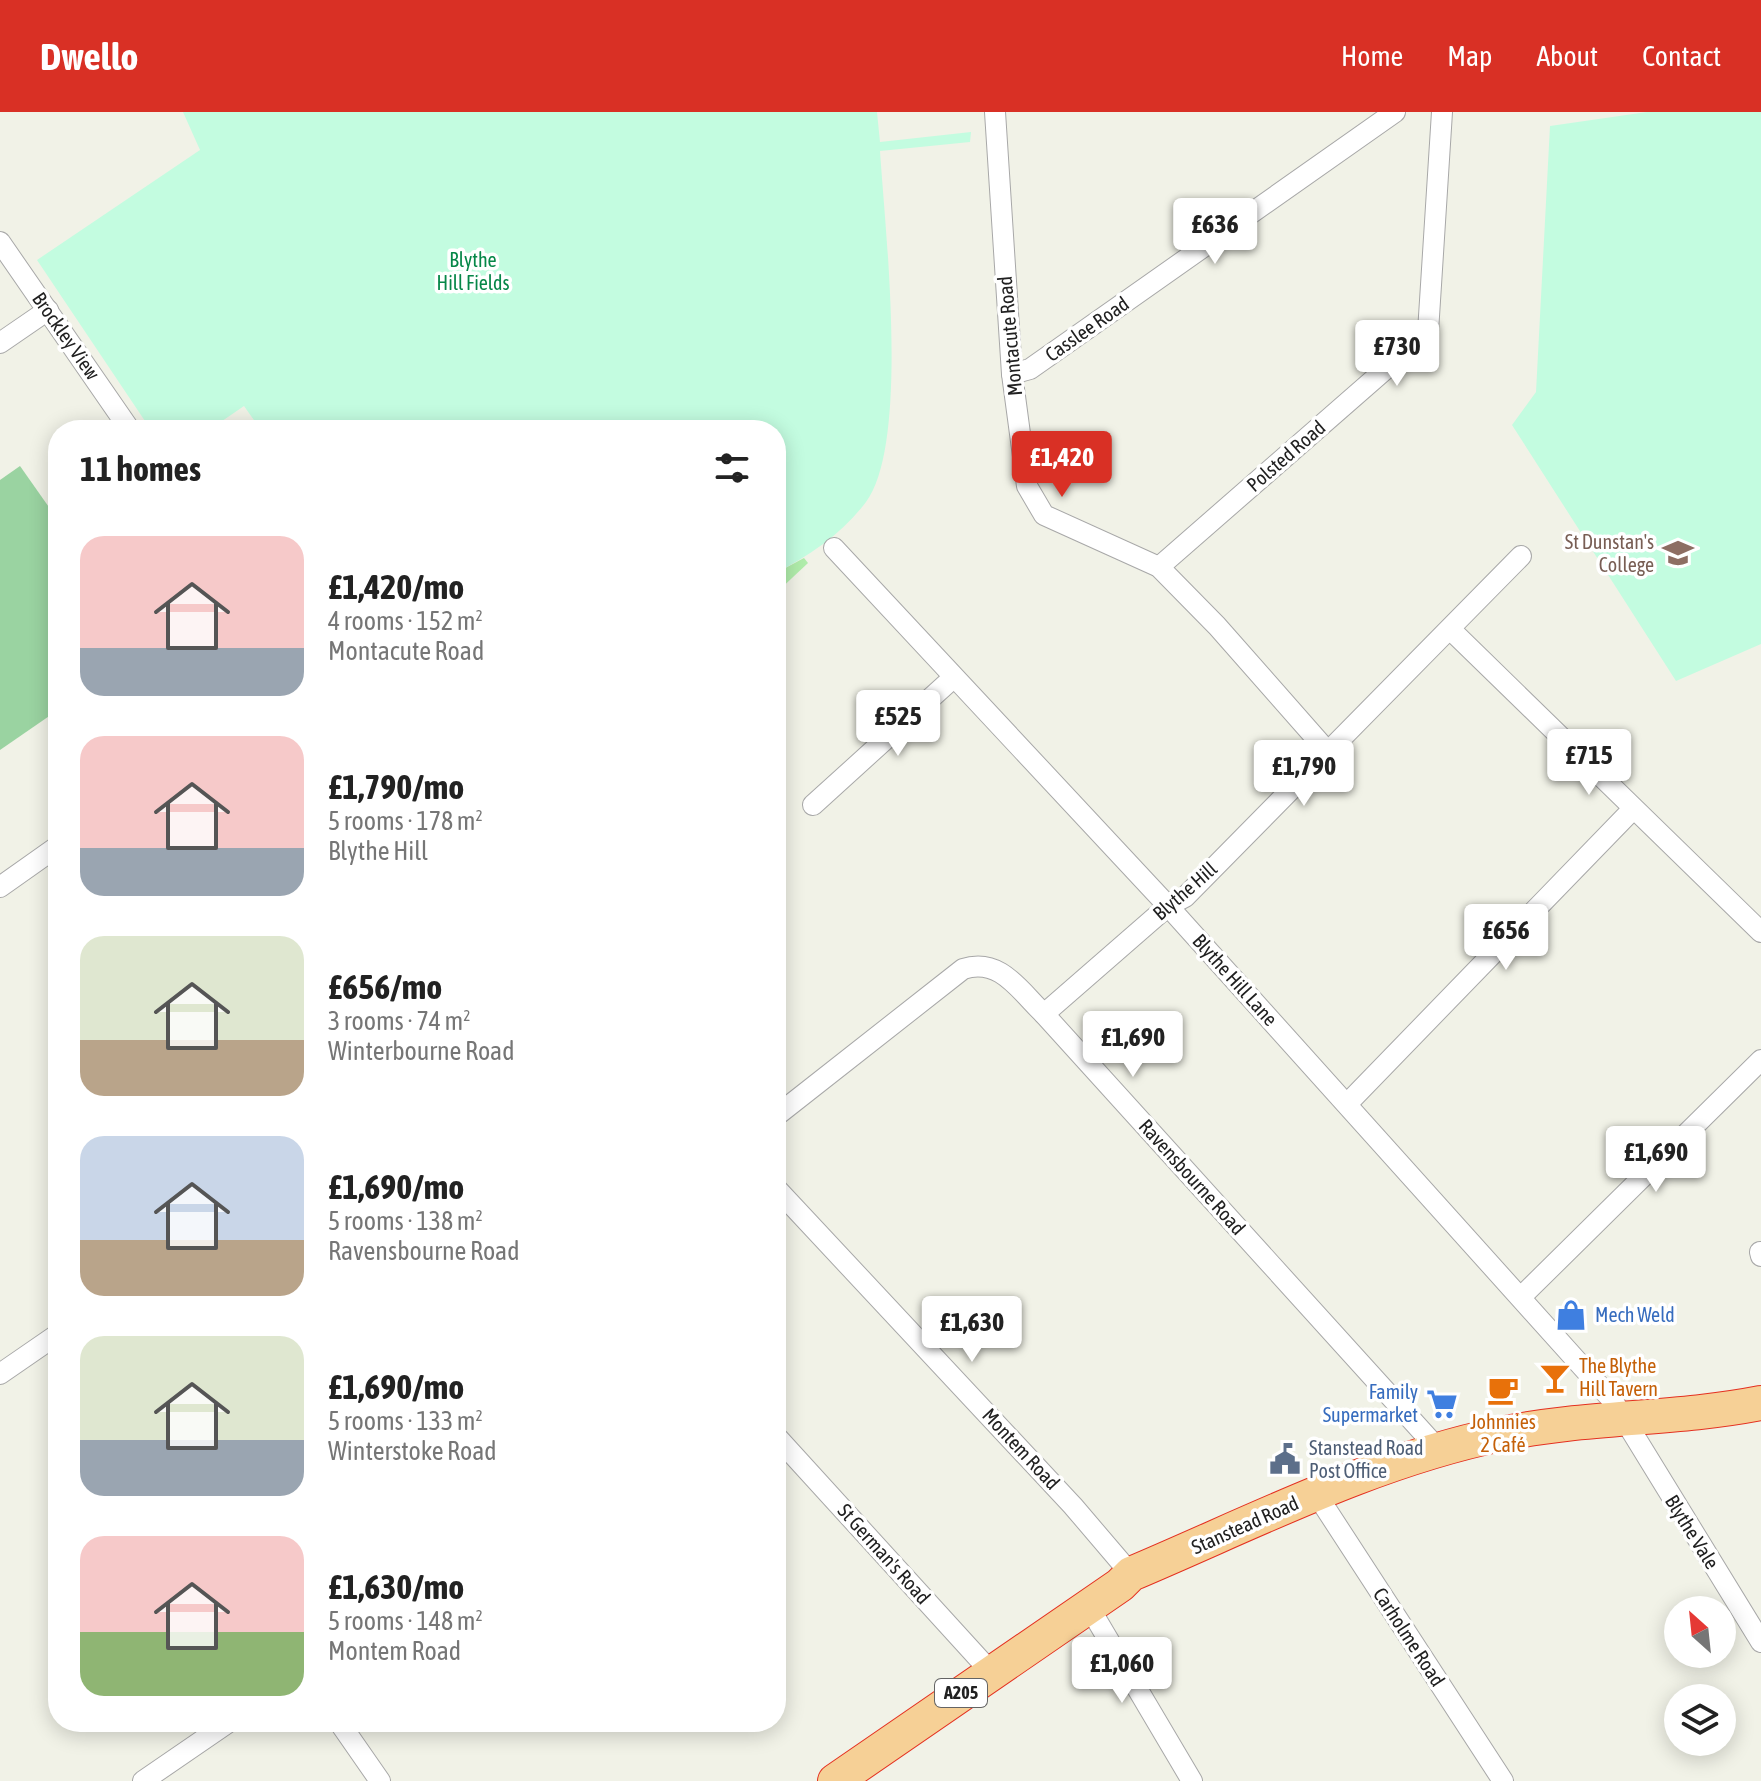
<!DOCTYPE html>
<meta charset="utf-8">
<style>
:root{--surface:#fff;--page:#f6f6f6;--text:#222;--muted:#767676;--accent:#d93025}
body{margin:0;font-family:"Asap Condensed",sans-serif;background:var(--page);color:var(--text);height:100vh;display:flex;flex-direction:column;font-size:30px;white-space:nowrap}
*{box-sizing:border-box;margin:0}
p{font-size:26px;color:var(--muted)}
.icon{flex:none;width:44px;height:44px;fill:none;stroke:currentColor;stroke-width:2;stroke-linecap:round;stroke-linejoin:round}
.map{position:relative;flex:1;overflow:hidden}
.sheet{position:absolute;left:48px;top:308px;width:738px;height:1312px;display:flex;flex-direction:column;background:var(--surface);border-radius:32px;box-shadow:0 4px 20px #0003}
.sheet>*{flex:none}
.needle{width:52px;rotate:333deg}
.fabs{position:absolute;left:1664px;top:1484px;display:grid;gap:16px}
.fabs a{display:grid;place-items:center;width:72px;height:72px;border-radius:50%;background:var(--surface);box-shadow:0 4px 20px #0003;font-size:40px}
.price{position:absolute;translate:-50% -68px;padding:0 18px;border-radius:8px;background:#fff;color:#222;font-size:26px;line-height:52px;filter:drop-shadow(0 2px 4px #0008)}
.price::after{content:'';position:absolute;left:50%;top:48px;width:24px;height:18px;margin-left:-12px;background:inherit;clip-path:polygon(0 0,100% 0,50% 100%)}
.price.on{background:var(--accent);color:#fff}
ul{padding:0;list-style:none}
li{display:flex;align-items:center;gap:24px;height:200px;padding:0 32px}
li span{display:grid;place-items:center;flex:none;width:224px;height:160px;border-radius:24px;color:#555}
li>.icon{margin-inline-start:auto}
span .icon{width:96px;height:96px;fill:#fffc;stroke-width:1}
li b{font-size:34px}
h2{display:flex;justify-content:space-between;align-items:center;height:96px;padding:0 32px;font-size:34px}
header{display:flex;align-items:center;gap:48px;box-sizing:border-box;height:112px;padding:0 40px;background:var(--accent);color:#fff}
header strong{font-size:38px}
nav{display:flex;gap:44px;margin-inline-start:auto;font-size:28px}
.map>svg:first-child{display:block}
.grass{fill:#b0edab}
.forest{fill:#9ad3a1}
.park{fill:#c3fce0}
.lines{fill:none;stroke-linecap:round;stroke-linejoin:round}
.minor-casing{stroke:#a8a8a8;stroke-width:22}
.trunk-casing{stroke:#e43020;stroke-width:36}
.minor{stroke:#fff;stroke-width:20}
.trunk{stroke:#f6d096;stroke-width:34}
.labels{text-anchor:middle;stroke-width:7;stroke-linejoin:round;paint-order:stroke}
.shield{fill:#fff;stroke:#646464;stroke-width:2}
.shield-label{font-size:18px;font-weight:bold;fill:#212121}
.park-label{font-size:20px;fill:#068748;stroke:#fff}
.street-label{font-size:20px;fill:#212121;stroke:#fff}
.education-label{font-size:20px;fill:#785e54;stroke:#fff;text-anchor:end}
.shop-label{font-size:20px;fill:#366cbe;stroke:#fff;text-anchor:start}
.food-label{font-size:20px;fill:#c56008;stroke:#fff;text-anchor:start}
.service-label{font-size:20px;fill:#4e5e75;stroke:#fff;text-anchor:start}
</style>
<header>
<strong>Dwello</strong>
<nav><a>Home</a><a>Map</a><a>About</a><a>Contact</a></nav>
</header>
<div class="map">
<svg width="1761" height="1669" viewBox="0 0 1761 1669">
<rect width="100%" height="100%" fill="#f1f2e7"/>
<!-- grass -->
<path class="grass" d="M 804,446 L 808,451 L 776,481 L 776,461 Z"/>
<!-- forest -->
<path class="forest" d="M 20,354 L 58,408 L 58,598 L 0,638 L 0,368 Z"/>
<!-- park -->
<g class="park">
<path d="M 183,0 L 877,0 L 880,30 L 971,20 L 970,30 L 880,39 C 885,116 910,331 866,390 C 843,421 810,443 776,461 L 776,318 L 261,318 L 244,294 L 209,318 L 151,318 L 37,148 L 200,38 Z"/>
<path d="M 1647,0 L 1761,0 L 1761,532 L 1676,569 L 1512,313 L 1536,280 L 1550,14 Z"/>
</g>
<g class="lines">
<defs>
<g id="minor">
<path d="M 995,0 L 1012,262 L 1027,374 L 1044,403 L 1159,455 L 1217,514 L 1328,640"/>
<path d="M 0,130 L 130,318"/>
<path d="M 0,231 L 48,198"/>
<path d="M 1012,262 L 1030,257 L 1395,0"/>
<path d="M 834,436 L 1168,794 L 1613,1289 L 1761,1530"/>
<path d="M 1159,455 L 1428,220 L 1442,0"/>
<path d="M 1450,517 L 1761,820"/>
<path d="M 813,693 L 953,566"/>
<path d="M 0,775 L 58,734"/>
<path d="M 1044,902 L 1168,794 L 1185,785 L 1521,444"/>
<path d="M 1347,992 L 1633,697"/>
<path d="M 776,1004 L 963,857 C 1000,845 1019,878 1044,902 L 1438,1337"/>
<path d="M 776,1076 L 1073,1394 L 1131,1462"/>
<path d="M 1760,1140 L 1761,1144"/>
<path d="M 1521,1185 L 1761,948"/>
<path d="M 0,1262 L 58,1222"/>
<path d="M 776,1324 L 991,1560"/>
<path d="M 1315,1380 L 1503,1669"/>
<path d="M 1089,1495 L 1192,1669"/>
<path d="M 339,1610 L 380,1669"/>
<path d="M 143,1669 L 229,1610"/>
</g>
<path id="trunk" d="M 835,1669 L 1120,1473 L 1131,1462 C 1252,1411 1371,1349 1501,1322 C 1587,1304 1675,1308 1761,1291"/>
</defs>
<!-- minor casing -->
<use href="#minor" class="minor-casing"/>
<!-- trunk casing -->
<use href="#trunk" class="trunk-casing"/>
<!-- minor -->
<use href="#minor" class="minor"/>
<!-- trunk -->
<use href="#trunk" class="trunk"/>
</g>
<!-- icons -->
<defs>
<symbol id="school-bare" viewBox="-9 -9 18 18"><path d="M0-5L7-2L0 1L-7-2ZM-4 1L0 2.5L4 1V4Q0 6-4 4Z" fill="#8d6e63" stroke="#fff" stroke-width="2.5" paint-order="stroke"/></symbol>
<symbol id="shop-bare" viewBox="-9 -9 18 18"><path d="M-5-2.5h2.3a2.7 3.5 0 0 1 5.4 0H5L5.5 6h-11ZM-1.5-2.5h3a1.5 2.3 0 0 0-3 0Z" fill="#3f7fe0" stroke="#fff" stroke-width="2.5" paint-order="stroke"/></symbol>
<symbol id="bar-bare" viewBox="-9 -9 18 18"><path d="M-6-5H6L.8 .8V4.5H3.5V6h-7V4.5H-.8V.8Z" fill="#e8710a" stroke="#fff" stroke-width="2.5" paint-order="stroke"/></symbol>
<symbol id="cafe-bare" viewBox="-9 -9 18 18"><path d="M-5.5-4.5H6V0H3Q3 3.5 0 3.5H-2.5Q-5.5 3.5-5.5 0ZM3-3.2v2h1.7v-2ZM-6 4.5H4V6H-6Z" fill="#e8710a" stroke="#fff" stroke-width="2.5" paint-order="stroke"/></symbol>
<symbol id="supermarket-bare" viewBox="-9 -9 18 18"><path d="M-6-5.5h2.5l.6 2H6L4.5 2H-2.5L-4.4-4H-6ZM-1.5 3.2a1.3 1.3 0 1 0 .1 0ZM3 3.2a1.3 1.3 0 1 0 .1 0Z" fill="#3f7fe0" stroke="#fff" stroke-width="2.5" paint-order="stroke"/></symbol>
<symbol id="civic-bare" viewBox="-9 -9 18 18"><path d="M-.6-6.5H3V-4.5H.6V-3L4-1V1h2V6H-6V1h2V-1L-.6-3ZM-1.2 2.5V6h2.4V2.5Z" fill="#5c6f8a" stroke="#fff" stroke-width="2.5" paint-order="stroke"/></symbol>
</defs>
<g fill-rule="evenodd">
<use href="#school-bare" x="1656" y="419" width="44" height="44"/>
<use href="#shop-bare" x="1549" y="1181" width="44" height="44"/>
<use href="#bar-bare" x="1533" y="1244" width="44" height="44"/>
<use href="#cafe-bare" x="1481" y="1256" width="44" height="44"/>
<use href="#supermarket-bare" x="1420" y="1270" width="44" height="44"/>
<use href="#civic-bare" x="1263" y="1325" width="44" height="44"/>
</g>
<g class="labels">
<!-- shield labels -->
<rect class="shield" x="935" y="1567" width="52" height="28" rx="6"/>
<g class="shield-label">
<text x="961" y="1587">A205</text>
</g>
<!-- park labels -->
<g class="park-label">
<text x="473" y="155">Blythe<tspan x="473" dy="23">Hill Fields</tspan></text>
</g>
<!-- street labels -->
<g class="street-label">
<text transform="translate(1087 217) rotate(-35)" y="7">Casslee Road</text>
<text transform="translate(66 224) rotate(55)" y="7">Brockley View</text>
<text transform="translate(1010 224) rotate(-95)" y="7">Montacute Road</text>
<text transform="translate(1286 344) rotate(-41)" y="7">Polsted Road</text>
<text transform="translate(1185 779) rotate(-41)" y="7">Blythe Hill</text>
<text transform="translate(1235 868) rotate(48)" y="7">Blythe Hill Lane</text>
<text transform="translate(1192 1065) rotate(48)" y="7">Ravensbourne Road</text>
<text transform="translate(1021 1337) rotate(47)" y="7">Montem Road</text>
<text transform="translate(1245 1413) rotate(-24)" y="7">Stanstead Road</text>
<text transform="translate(1692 1420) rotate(58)" y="7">Blythe Vale</text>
<text transform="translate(884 1442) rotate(48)" y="7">St German's Road</text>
<text transform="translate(1409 1525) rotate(57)" y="7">Carholme Road</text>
</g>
<!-- education labels -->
<g class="education-label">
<text x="1654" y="437">St Dunstan's<tspan x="1654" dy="23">College</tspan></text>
</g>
<!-- shop labels -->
<g class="shop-label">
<text x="1595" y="1210">Mech Weld</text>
<text x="1418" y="1287" text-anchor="end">Family<tspan x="1418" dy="23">Supermarket</tspan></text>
</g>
<!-- food labels -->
<g class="food-label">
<text x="1579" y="1261">The Blythe<tspan x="1579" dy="23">Hill Tavern</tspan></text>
<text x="1503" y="1317" text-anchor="middle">Johnnies<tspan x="1503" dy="23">2 Café</tspan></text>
</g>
<!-- service labels -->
<g class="service-label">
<text x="1309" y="1343">Stanstead Road<tspan x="1309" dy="23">Post Office</tspan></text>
</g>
</g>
</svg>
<div class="fabs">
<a><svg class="needle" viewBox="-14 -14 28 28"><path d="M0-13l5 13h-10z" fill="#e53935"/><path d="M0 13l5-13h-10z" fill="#767676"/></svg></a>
<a><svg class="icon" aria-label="layers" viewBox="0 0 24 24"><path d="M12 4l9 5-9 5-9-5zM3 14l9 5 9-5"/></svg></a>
</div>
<b class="price" style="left:1215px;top:154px">£636</b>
<b class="price" style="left:1397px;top:276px">£730</b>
<b class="price on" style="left:1062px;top:387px">£1,420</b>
<b class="price" style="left:898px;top:646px">£525</b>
<b class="price" style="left:1589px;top:685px">£715</b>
<b class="price" style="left:1304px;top:696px">£1,790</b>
<b class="price" style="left:1506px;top:860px">£656</b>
<b class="price" style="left:1133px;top:967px">£1,690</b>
<b class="price" style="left:1656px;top:1082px">£1,690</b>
<b class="price" style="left:972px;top:1252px">£1,630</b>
<b class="price" style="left:1122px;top:1593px">£1,060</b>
<section class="sheet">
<h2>11 homes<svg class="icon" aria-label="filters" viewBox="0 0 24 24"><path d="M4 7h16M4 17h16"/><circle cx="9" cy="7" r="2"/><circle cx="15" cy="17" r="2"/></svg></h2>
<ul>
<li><span style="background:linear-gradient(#f6c9c9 70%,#9aa5b1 0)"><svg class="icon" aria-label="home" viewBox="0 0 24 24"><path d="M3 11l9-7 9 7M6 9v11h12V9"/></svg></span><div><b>£1,420/mo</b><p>4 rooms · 152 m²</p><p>Montacute Road</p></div></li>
<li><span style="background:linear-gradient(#f6c9c9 70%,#9aa5b1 0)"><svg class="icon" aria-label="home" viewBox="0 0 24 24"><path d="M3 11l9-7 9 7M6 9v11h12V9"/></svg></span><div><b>£1,790/mo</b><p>5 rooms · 178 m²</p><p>Blythe Hill</p></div></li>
<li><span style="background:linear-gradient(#dfe7d0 65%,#b9a48a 0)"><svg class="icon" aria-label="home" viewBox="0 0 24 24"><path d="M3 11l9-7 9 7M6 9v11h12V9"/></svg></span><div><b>£656/mo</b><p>3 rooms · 74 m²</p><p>Winterbourne Road</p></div></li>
<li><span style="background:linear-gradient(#c9d6e8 65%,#b9a48a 0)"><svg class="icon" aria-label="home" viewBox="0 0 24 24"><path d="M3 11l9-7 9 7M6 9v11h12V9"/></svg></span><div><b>£1,690/mo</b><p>5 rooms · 138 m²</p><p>Ravensbourne Road</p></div></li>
<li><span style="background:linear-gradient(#dfe7d0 65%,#9aa5b1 0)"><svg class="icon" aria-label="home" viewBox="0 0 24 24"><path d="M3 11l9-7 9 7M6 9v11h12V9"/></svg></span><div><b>£1,690/mo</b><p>5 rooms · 133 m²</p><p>Winterstoke Road</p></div></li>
<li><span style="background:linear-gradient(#f6c9c9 60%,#8fb573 0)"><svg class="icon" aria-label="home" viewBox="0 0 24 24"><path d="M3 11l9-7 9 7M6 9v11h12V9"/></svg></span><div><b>£1,630/mo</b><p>5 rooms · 148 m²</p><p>Montem Road</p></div></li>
</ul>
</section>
</div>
